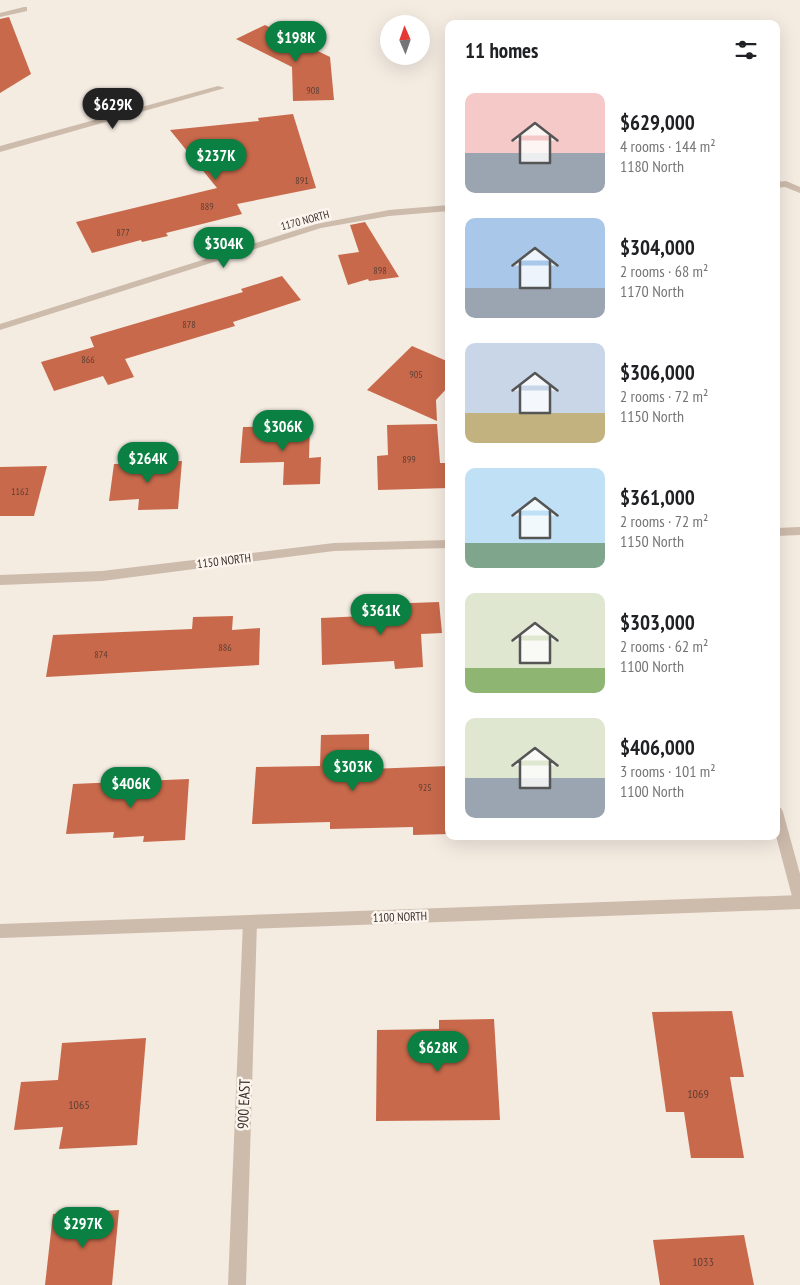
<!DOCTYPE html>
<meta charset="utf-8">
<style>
:root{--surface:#fff;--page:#f2f2f2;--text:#202124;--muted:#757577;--accent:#0b8043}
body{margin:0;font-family:"PT Sans Narrow",sans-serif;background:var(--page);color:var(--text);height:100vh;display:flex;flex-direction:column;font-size:19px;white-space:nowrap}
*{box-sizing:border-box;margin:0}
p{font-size:16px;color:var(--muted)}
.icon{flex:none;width:28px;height:28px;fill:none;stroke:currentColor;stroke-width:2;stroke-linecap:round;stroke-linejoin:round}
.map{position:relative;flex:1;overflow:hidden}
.sheet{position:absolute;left:445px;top:20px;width:335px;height:820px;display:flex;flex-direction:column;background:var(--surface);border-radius:10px;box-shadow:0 5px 20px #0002}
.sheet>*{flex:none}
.needle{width:32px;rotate:358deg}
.controls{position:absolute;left:380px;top:15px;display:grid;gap:10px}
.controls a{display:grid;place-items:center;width:50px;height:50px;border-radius:50%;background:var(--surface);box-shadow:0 5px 20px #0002;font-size:25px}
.price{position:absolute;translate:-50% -42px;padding:0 11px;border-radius:18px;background:var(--accent);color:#fff;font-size:16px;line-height:32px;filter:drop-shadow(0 1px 2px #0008)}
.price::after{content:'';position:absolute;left:50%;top:30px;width:15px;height:11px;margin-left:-8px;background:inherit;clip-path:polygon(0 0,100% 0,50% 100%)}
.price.selected{background:#222;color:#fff}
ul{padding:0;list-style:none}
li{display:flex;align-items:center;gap:15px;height:125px;padding:0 20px}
li span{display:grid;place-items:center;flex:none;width:140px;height:100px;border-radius:10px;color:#555}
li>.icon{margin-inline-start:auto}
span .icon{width:60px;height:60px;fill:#fffc;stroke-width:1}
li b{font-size:21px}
h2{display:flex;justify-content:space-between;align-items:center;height:60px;padding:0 20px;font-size:21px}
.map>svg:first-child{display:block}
.building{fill:#c8694b}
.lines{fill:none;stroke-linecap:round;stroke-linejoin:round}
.minor{fill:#cdbbac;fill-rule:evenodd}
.tertiary{fill:#cdbbac;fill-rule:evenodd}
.labels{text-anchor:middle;stroke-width:5;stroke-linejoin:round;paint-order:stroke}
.number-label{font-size:10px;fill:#5e3e33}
.far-street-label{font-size:11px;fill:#3b302b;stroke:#fbf5ee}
.street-label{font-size:12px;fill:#3b302b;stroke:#fbf5ee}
.near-number-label{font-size:12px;fill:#5e3e33}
.near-street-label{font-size:15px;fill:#3b302b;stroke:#fbf5ee}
</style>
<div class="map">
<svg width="800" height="1285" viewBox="0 0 800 1285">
<rect width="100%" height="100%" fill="#f4ebe1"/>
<!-- building -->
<g class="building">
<path d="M 9,17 L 31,74 L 0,93 L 0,19 Z"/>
<path d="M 265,25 L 330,57 L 334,100 L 293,101 L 292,67 L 236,39 Z"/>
<path d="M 293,114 L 316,188 L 237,204 L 242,214 L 166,233 L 168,236 L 142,242 L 141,240 L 92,253 L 76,222 L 217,188 L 170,130 L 259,121 L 258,118 Z"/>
<path d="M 365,222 L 399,277 L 369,281 L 368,279 L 348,285 L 338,255 L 359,252 L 350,225 Z"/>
<path d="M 282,276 L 301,300 L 233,322 L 235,326 L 125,359 L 134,377 L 108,385 L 103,376 L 54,391 L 41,362 L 94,347 L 90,337 L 243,292 L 241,289 Z"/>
<path d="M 412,346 L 449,362 L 449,386 L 436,400 L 437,421 L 367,390 Z"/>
<path d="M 437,424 L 440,463 L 449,463 L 449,488 L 378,490 L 377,456 L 388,455 L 387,425 Z"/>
<path d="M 310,426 L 309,458 L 321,457 L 320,484 L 283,485 L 284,462 L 240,463 L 243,427 Z"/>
<path d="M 182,461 L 178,509 L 138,510 L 139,499 L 109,501 L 114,464 Z"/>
<path d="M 47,466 L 34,516 L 0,516 L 0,467 Z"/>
<path d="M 439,602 L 442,633 L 421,634 L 423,667 L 395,669 L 394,661 L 322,665 L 321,618 L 385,615 L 384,604 Z"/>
<path d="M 233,616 L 232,630 L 260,628 L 259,665 L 46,677 L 53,635 L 192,629 L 193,617 Z"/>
<path d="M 369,734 L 369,769 L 449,766 L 449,834 L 413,835 L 413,827 L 330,829 L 330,822 L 252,824 L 256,767 L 320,766 L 321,735 Z"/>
<path d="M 189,779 L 185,840 L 143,842 L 144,836 L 113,838 L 114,832 L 66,834 L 73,784 Z"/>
<path d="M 732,1011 L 744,1077 L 730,1077 L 744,1158 L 691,1158 L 684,1112 L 666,1112 L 652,1012 Z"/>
<path d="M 494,1019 L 500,1120 L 376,1121 L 377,1030 L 439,1029 L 439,1020 Z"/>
<path d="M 146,1038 L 137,1145 L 59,1149 L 63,1127 L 14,1130 L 21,1082 L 58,1080 L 62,1043 Z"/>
<path d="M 119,1210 L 112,1285 L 45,1285 L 53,1214 Z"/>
<path d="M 744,1235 L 754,1285 L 660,1285 L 653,1240 Z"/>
</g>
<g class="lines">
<!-- minor -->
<g class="minor">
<path d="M 24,7 L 27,7 L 27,11 L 0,17 L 0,13 Z"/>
<path d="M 218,86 L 225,88 L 0,152 L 0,146 Z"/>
<path d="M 786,181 L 800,187 L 800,193 L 785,187 L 776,188 L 776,182 Z"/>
<path d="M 449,205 L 449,211 L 389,216 L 321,228 L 0,330 L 0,324 L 316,224 L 389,210 Z"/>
<path d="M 800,527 L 800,535 L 776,536 L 776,528 Z"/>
<path d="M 449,540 L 449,548 L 334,551 L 102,581 L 0,585 L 0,575 L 102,571 L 334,543 Z"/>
<path d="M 776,806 L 781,808 L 783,812 L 800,874 L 800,907 L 795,905 L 793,900 L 776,836 Z"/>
<path d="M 250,915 L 255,917 L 257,922 L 246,1285 L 228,1285 L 243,922 L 245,917 Z"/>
</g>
<!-- tertiary -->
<path class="tertiary" d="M 800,895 L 800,909 L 0,938 L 0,924 Z"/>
</g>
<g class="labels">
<!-- number labels -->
<g class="number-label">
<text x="313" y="94">908</text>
<text x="302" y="184">891</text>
<text x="207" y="210">889</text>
<text x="123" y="236">877</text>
<text x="380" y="274">898</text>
<text x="189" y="328">878</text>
<text x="88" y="363">866</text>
<text x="416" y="378">905</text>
<text x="409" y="463">899</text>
<text x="20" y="495">1162</text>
<text x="225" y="651">886</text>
<text x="101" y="658">874</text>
<text x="425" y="791">925</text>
</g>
<!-- far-street labels -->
<g class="far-street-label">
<text transform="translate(305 220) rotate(-15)" y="4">1170 NORTH</text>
</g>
<!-- street labels -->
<g class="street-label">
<text transform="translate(224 561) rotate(-7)" y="4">1150 NORTH</text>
<text transform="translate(400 917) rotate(-2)" y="4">1100 NORTH</text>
</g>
<!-- near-number labels -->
<g class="near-number-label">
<text x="698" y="1098">1069</text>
<text x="79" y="1109">1065</text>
<text x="703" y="1266">1033</text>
</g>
<!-- near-street labels -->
<g class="near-street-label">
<text transform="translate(244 1104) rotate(-88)" y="5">900 EAST</text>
</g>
</g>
</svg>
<div class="controls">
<a><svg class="needle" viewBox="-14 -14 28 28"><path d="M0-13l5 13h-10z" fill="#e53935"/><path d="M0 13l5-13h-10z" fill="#757577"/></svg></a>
</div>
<b class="price" style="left:296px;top:63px">$198K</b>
<b class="price selected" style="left:113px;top:130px">$629K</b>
<b class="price" style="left:216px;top:181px">$237K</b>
<b class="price" style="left:224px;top:269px">$304K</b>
<b class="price" style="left:283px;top:452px">$306K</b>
<b class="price" style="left:148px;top:484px">$264K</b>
<b class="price" style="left:381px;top:636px">$361K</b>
<b class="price" style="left:353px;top:792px">$303K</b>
<b class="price" style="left:131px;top:809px">$406K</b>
<b class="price" style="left:438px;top:1073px">$628K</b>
<b class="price" style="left:83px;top:1249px">$297K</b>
<section class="sheet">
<h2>11 homes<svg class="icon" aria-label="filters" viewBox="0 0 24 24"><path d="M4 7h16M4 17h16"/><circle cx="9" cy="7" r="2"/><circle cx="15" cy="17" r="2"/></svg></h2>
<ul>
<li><span style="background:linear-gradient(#f6c9c9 60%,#9aa5b1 0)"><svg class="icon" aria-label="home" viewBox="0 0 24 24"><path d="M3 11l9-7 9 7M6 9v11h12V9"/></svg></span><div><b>$629,000</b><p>4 rooms · 144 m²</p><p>1180 North</p></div></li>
<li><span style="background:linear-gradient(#a9c7e8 70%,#9aa5b1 0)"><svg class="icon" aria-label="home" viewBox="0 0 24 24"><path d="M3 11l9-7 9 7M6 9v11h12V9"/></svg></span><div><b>$304,000</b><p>2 rooms · 68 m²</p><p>1170 North</p></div></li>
<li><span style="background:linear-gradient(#c9d6e8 70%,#c2b280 0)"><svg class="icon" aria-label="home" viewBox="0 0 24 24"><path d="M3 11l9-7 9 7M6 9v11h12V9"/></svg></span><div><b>$306,000</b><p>2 rooms · 72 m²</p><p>1150 North</p></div></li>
<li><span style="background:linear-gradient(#bfe0f5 75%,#7fa58c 0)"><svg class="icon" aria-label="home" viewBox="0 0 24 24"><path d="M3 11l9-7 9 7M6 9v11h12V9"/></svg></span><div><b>$361,000</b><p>2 rooms · 72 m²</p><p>1150 North</p></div></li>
<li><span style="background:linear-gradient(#dfe7d0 75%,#8fb573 0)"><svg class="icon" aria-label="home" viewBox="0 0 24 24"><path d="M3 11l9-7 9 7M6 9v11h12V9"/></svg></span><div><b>$303,000</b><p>2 rooms · 62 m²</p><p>1100 North</p></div></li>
<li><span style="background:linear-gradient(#dfe7d0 60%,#9aa5b1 0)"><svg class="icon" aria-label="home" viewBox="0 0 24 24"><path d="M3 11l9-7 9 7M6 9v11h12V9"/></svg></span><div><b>$406,000</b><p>3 rooms · 101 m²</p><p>1100 North</p></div></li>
</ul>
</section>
</div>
